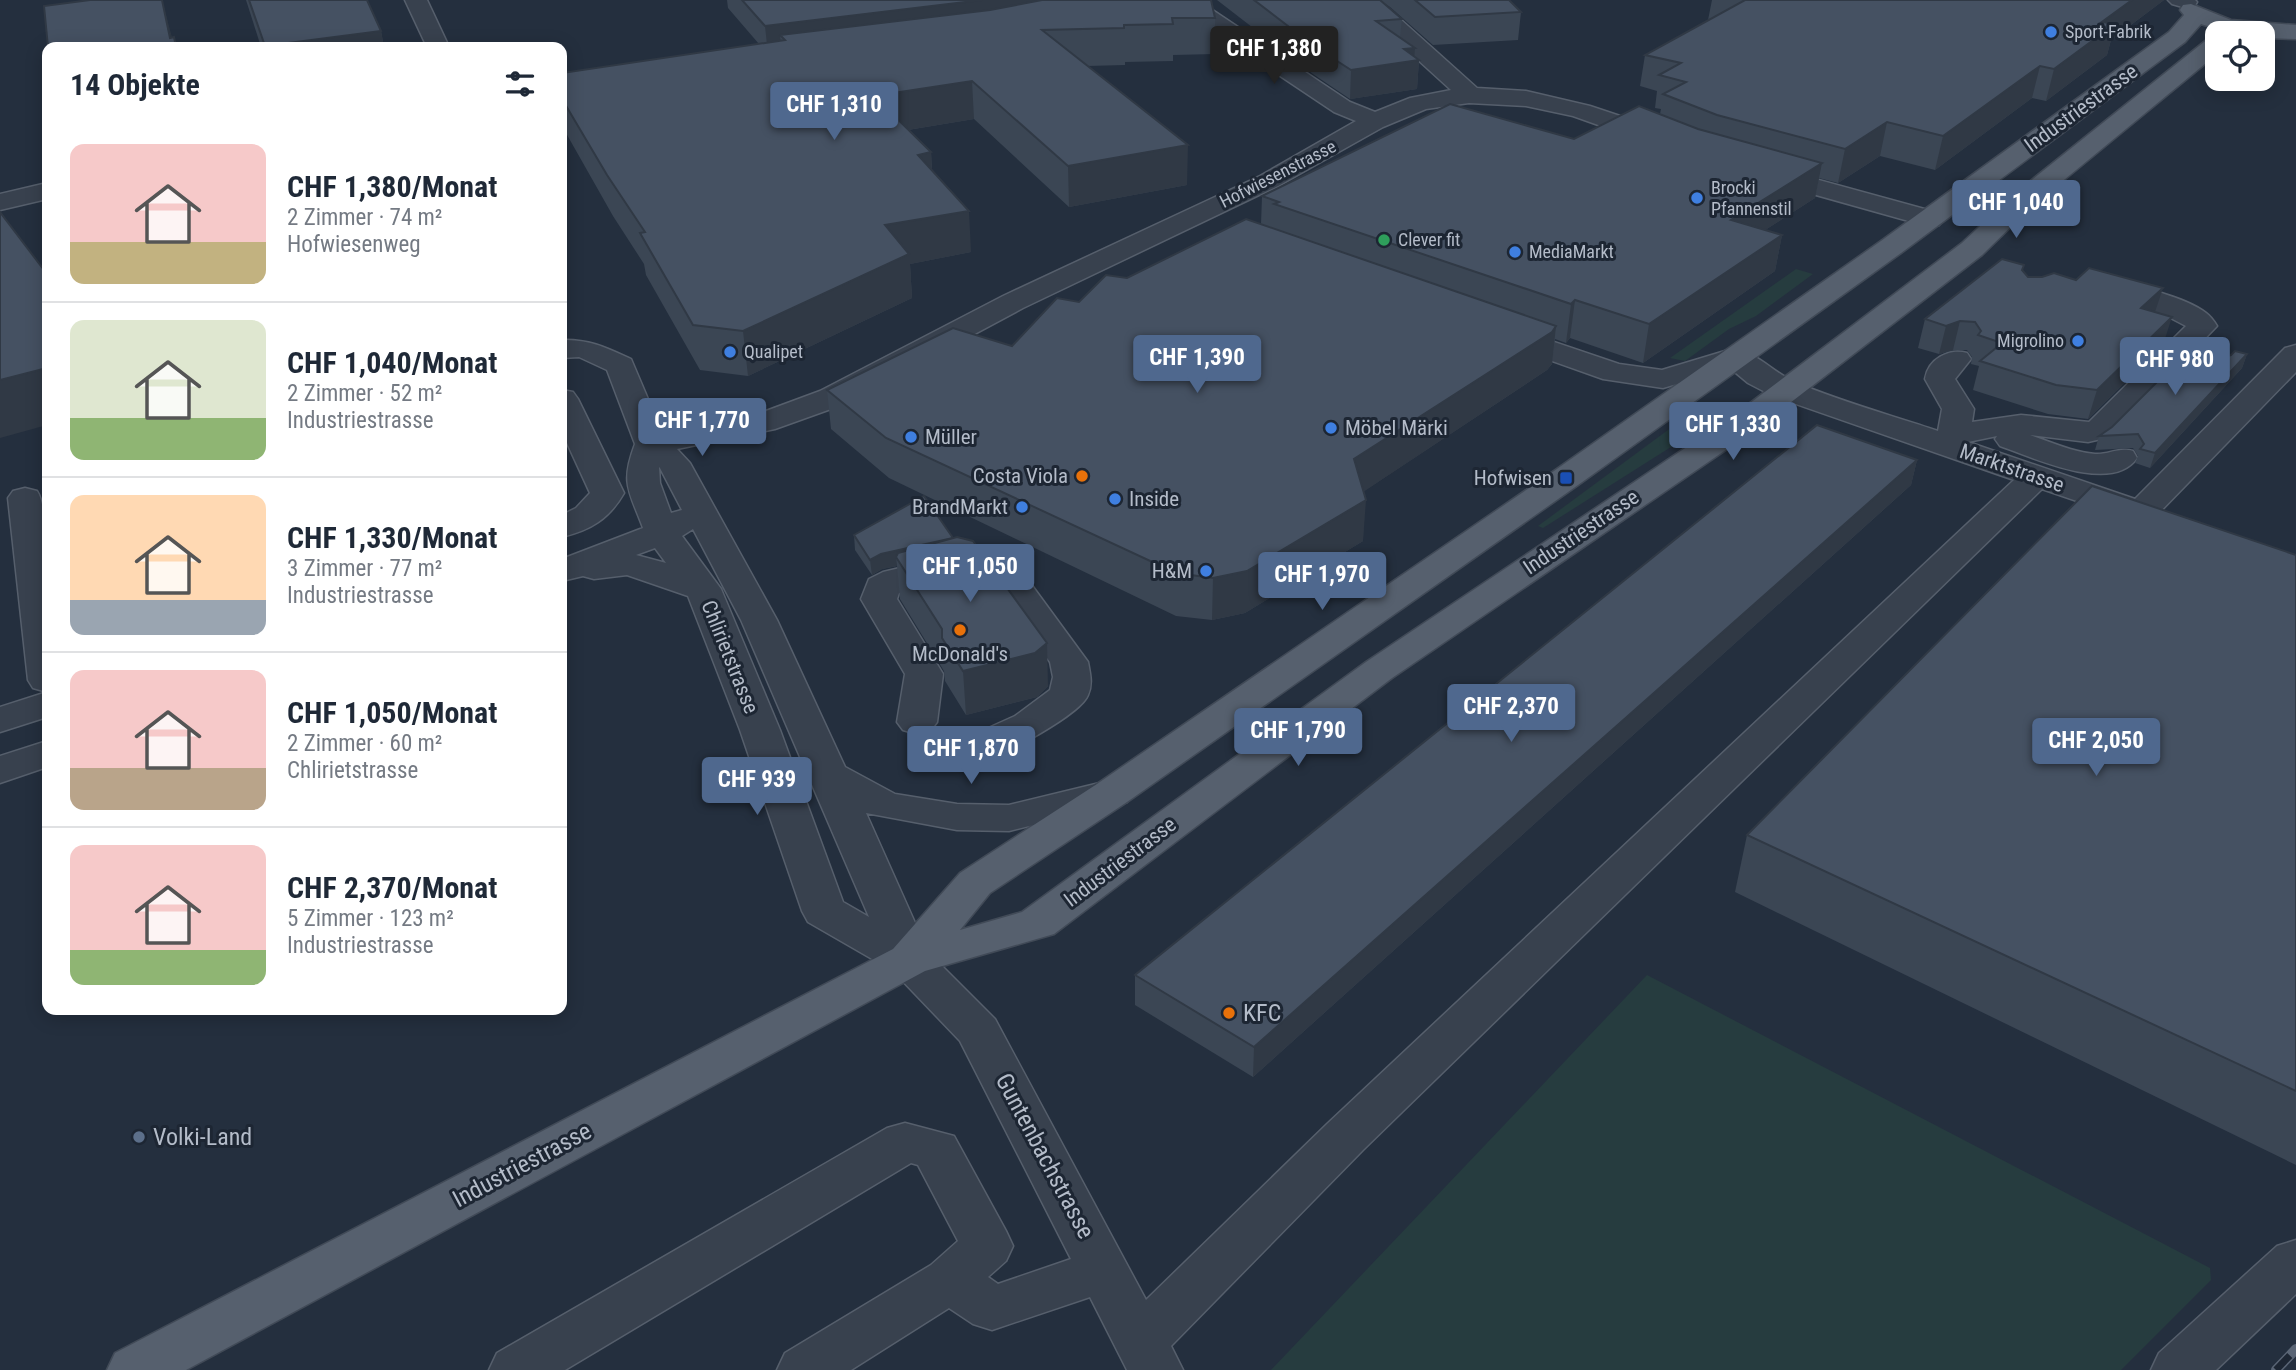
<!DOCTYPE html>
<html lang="de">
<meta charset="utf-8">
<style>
:root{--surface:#fff;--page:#f6f6f7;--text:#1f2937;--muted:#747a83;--line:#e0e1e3;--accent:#4f688e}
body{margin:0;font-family:"Roboto Condensed",sans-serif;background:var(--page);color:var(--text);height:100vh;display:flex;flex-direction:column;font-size:26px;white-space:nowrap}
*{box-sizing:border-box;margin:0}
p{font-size:23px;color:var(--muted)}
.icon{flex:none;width:38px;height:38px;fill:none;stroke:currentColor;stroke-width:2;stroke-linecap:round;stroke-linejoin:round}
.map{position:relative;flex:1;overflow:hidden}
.details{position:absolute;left:42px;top:42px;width:525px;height:973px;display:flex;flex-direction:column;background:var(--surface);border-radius:14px;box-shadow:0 4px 18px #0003}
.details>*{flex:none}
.controls{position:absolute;left:2205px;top:21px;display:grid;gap:14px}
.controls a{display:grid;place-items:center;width:70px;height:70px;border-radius:14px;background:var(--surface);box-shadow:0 4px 18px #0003;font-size:35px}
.price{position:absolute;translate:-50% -60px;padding:0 16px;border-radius:7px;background:var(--accent);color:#fff;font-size:23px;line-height:46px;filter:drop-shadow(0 2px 4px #0008)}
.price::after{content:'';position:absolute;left:50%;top:42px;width:21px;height:16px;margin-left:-10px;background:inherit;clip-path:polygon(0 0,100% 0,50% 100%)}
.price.on{background:#222;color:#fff}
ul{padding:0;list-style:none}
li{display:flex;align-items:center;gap:21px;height:175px;padding:0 28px}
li+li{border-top:2px solid var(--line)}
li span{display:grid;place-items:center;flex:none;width:196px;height:140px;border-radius:14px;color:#555}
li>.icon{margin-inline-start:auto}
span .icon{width:84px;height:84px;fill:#fffc;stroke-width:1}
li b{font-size:30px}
h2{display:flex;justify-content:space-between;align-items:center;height:84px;padding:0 28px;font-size:30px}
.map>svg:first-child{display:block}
.green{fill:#263c3f}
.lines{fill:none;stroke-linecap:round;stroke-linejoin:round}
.minor-casing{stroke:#565f6c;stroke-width:3}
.major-casing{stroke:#414a57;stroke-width:3}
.minor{fill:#38414e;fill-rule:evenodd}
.major{fill:#56606e;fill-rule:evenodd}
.rail-casing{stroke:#5a6575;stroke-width:10}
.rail{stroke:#1d2633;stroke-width:7;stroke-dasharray:20;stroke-linecap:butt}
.wall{fill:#3b4654}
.shaded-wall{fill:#303945}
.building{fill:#455162;stroke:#303945;stroke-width:2}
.shop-dot{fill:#3f7fe0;stroke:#1d2633;stroke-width:2.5}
.leisure-dot{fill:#2e9e5b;stroke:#1d2633;stroke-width:2.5}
.food-dot{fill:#e8710a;stroke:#1d2633;stroke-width:2.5}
.transit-dot{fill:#1a4fb4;stroke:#1d2633;stroke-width:2.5}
.service-dot{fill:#5c6f8a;stroke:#1d2633;stroke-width:2.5}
.labels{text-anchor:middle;stroke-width:6;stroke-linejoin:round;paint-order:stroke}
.far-poi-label{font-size:18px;fill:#b4bcc9;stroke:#1d2633;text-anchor:start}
.far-street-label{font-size:18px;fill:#b4bcc9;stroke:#1d2633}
.street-label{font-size:21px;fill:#b4bcc9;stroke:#1d2633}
.poi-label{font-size:21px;fill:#b4bcc9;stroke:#1d2633;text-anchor:end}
.near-poi-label{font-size:24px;fill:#b4bcc9;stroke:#1d2633;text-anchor:start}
.near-street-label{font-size:24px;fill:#b4bcc9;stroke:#1d2633}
</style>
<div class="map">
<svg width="2296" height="1370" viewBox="0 0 2296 1370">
<rect width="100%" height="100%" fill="#242f3e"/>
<!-- green -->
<g class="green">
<path d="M 1796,269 L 1813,274 L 1756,316 L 1729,329 L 1685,361 L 1670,358 Z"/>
<path d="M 1691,413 L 1712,421 L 1543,528 L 1538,526 Z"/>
<path d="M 1647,975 L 2210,1268 L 2211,1280 L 2121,1370 L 1271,1370 Z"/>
</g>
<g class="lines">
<defs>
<g id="minor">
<path d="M 405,0 L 427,0 L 449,47 L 427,47 Z"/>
<path d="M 1165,0 L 1192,0 L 1202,3 L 1350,102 L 1375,112 L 1410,98 L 1451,90 L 1373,19 L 1346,4 L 1342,0 L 1370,0 L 1389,9 L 1477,88 L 1526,91 L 1590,106 L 1644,124 L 1669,135 L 1672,140 L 1669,145 L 1660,147 L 1573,116 L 1526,106 L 1469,103 L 1426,109 L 1383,127 L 1278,186 L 1023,308 L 842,405 L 775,429 L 677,449 L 690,463 L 777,620 L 845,767 L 895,794 L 957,804 L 1009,805 L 1112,780 L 1127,784 L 1133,793 L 1127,802 L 1009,831 L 957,830 L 866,813 L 928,952 L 995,1019 L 1146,1300 L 1327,1124 L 2014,480 L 1773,396 L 1748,383 L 1730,368 L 1663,388 L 1603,379 L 1493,340 L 1488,334 L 1493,328 L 1503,325 L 1513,328 L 1619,364 L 1662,370 L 1735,348 C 1757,353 1774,373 1795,382 C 1841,402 1891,415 1938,431 L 1942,409 L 1925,379 C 1928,359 1949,348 1967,353 L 1971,359 L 1955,379 L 1974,409 L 1972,422 L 2021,415 L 2089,422 L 2186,326 L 2163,314 L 2098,296 L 2094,290 L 2098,284 C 2120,278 2188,298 2206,313 C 2210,316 2214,321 2217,326 L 2110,437 L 2088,442 L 2030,435 C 2051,442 2072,452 2095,454 C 2109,455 2118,447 2133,451 L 2137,458 C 2112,495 2032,457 2000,446 L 1995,439 L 1997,436 L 1968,442 L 2135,499 L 2285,348 L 2296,345 L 2296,372 L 2153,519 L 2141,522 L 2129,519 L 2042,489 L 1363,1150 L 1171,1346 L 1183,1370 L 1127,1370 L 1090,1297 L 992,1330 L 973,1324 L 949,1308 L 851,1370 L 777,1370 L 785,1353 L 931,1265 L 958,1241 L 918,1165 L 911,1163 L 565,1370 L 489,1370 L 497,1353 L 887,1128 L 905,1123 L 954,1136 L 1006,1231 L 1013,1246 L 1006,1261 L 988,1277 L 998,1284 L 1071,1259 L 960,1041 L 893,971 L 808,922 L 802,911 L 740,730 L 688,596 L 627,575 L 594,579 L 583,576 L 562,581 L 562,559 L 643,528 C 629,490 620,484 635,444 L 607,370 L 579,357 L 562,358 L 562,340 C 589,339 607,348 631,359 L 662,432 L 755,415 L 820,391 L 1003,296 L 1260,176 L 1356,121 L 1334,112 L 1186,13 L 1167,6 ZM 659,467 L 660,468 L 682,510 L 671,513 L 660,483 ZM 693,529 L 741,620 L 869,917 L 843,902 L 780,730 L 721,589 L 682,536 ZM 655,548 L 666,563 L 636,555 Z"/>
<path d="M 2168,0 L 2195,0 L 2197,2 L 2194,7 L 2186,8 L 2172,4 Z"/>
<path d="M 1768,166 L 1939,213 L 1943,219 L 1939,225 L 1930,227 L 1759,179 L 1755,174 L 1759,169 Z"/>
<path d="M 47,183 L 47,199 L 0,210 L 0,194 Z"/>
<path d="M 562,390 L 573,392 L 578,399 L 624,493 C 609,519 591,530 562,537 L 562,515 L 576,508 L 590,493 L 562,432 Z"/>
<path d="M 25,488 L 37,491 C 53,514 49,657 47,692 L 33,688 L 28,680 L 8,498 L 13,491 Z"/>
<path d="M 959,554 L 992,560 L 1025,576 L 1088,662 C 1090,673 1093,684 1088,695 C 1081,714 1001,758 980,760 C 975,760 969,758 964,757 L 958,748 L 964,739 L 1015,716 L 1050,690 L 1053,677 L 1050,662 L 999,592 L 970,577 L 959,576 L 899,593 L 897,599 L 943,674 L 937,722 L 931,730 L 917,734 L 903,730 L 897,722 L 905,674 L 861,599 L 869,579 L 883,572 Z"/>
<path d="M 47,692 L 47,717 L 0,732 L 0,707 Z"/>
<path d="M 47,741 L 47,767 L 0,783 L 0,756 Z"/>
<path d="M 2296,1240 L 2296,1294 L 2216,1370 L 2151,1370 L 2159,1353 L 2277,1246 Z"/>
</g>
<path id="major" d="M 2191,4 L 2231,20 L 2296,25 L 2296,39 L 2263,38 L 2263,33 L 2230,33 L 2201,24 L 2185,42 L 1901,253 L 1578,485 L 1127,802 L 990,893 L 960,930 L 1022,912 L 1366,662 L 1733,416 L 1962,243 L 2013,195 L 2209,38 L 2217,36 L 2217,54 L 2031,207 L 1982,255 L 1755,430 L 1392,678 L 1054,934 L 925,971 L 186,1370 L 107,1370 L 115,1353 L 893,949 L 960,873 L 1097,784 L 1554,471 L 1881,241 L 2169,32 L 2184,15 L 2180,10 L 2183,5 Z"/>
</defs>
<!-- minor casing -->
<use href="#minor" class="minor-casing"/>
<!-- major casing -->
<use href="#major" class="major-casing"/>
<!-- minor -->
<use href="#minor" class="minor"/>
<!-- major -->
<use href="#major" class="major"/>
<defs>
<path id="rail" d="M 2276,1370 L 2296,1349"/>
</defs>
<!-- rail casing -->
<use href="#rail" class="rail-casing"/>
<!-- rail -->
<use href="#rail" class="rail"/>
</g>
<!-- wall -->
<g class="wall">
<path d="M 246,0 L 367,0 L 381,31 L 384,47 L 261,47 Z"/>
<path d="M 727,0 L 1211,0 L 1215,18 L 1215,54 L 1173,55 L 1173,61 L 1125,62 L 1125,65 L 1087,66 L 1187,185 L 1069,207 L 974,119 L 908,130 L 931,152 L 932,170 L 971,252 L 910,264 L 912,298 L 748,376 L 700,370 L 646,275 L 644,264 L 613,216 L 562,126 L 562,73 L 759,44 L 728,8 Z"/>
<path d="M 1217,0 L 1509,0 L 1521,12 L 1518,40 L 1433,45 L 1390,7 L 1385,4 L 1402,19 L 1400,38 L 1415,48 L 1414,56 L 1419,60 L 1417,89 L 1350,99 L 1313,74 Z"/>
<path d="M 1712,0 L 2164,0 L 2111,40 L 2107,55 L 2046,101 L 2032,98 L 1935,170 L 1880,156 L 1838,183 L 1819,178 L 1815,198 L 1765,230 L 1782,235 L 1775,271 L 1643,363 L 1570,338 L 1566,343 L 1555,339 L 1552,364 L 1547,370 L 1364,491 L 1363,541 L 1245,613 L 1212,620 L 1176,616 L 889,478 L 831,429 L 827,390 L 1012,346 L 1079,302 L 1127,278 L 1261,224 L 1262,196 L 1574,139 L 1660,114 L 1661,109 L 1655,108 L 1657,91 L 1640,86 L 1645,55 L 1708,20 Z"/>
<path d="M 2024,265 L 2022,271 L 2028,277 L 2155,312 L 2163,345 L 2088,419 L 2048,414 L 1973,390 L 1979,366 L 1971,364 L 1972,357 L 1967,350 L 1953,350 L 1939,354 L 1918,348 L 1925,319 Z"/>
<path d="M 2247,354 L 2242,368 L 2150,468 L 2135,463 L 2138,456 L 2133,448 L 2095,450 L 2099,436 L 2208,355 L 2220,358 Z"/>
<path d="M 1917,460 L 1911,485 L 1253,1077 L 1135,1005 L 1135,975 Z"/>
<path d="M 924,496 L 1048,686 L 1037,697 L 966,715 L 945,681 L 944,671 L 900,599 L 897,566 L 882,569 L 872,575 L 855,550 L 854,535 Z"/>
<path d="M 2296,555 L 2296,1165 L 1735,892 L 1747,835 Z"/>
</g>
<!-- shaded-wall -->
<g class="shaded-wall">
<path d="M 162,0 L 171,34 L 175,47 L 173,47 Z"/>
<path d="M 982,0 L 1141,0 L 785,40 L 780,35 L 782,53 L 768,54 L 765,26 Z"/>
<path d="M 2132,0 L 2164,0 L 2111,40 L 2107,55 L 2046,101 L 2054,69 L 2102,22 Z"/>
<path d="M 381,31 L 384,47 L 265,46 Z"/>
<path d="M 1415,48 L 1414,61 L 1419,60 L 1417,89 L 1350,99 L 1351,70 L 1404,49 Z"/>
<path d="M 2040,66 L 2032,98 L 1935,170 L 1943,136 Z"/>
<path d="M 972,81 L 974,119 L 877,135 L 874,96 Z"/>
<path d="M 1887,122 L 1880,156 L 1838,183 L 1845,149 Z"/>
<path d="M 1188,145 L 1187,185 L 1069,207 L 1068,166 Z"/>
<path d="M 931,152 L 933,193 L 918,155 Z"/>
<path d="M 1822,163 L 1815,198 L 1725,256 L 1731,220 Z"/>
<path d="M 969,211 L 971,252 L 910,264 L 912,298 L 748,376 L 743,331 L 885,225 Z"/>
<path d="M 1782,235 L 1775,271 L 1643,363 L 1649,324 Z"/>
<path d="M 2163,288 L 2154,315 L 2141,308 Z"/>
<path d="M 1575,300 L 1570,338 L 1566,343 L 1571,304 Z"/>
<path d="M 2172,317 L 2163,345 L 2088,419 L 2097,390 Z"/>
<path d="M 1960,321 L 1953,350 L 1939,354 L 1946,326 Z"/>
<path d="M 1556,326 L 1552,364 L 1547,370 L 1351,500 L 1354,459 Z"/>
<path d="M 2247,354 L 2242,368 L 2150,468 L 2155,453 Z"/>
<path d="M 47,368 L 47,425 L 0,438 L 0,380 Z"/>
<path d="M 562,433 L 567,459 L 562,460 Z"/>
<path d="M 1917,460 L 1911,485 L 1253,1077 L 1254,1047 Z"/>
<path d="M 1366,500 L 1363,541 L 1245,613 L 1212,620 L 1213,578 Z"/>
<path d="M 953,538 L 896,557 L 897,566 L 882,569 L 872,575 L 870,560 L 881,554 Z"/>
<path d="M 1047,643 L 1048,686 L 1037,697 L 966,715 L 963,671 Z"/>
</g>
<!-- building -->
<g class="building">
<path d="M 90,0 L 162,0 L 170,38 L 174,37 L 176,47 L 48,47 L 44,6 Z"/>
<path d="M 249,0 L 367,0 L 381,31 L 265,46 Z"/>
<path d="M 742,0 L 982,0 L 765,26 Z"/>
<path d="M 1042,0 L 1211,0 L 1215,18 L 1172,18 L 1173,24 L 1124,25 L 1124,28 L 1042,30 L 1188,145 L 1068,166 L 972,81 L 874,96 L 931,152 L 918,155 L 969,211 L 885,225 L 909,254 L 743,331 L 693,325 L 640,233 L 645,232 L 607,175 L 562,99 L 562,73 L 785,40 L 780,35 L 990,10 Z"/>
<path d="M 1254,0 L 1380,0 L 1402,19 L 1376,21 L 1415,48 L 1404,49 L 1419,60 L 1351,70 L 1314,46 Z"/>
<path d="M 1415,0 L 1509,0 L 1521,12 L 1435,17 Z"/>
<path d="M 1745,0 L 2132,0 L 2102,22 L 2115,24 L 2054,69 L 2040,66 L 1943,136 L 1887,122 L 1845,149 L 1717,115 L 1663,94 L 1686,82 L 1659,75 L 1681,63 L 1645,55 Z"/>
<path d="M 1450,104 L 1574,139 L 1639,106 L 1698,129 L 1822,163 L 1731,220 L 1782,235 L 1649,324 L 1575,300 L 1571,304 L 1274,204 L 1279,202 L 1262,196 Z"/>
<path d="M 0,212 L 47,274 L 47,368 L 0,380 Z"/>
<path d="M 1246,219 L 1556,326 L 1552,332 L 1354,459 L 1366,500 L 1247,571 L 1213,578 L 1176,573 L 886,438 L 827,390 L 953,328 L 1012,346 L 1057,298 L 1079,302 L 1106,275 L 1127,278 Z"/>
<path d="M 2002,259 L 2024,265 L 2022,270 L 2028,277 L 2042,277 L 2054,273 L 2076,280 L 2089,268 L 2163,288 L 2141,308 L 2172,317 L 2097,390 L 2056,385 L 1980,361 L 2002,343 L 1978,335 L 1981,331 L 1975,322 L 1960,321 L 1946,326 L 1925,319 Z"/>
<path d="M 2199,340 L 2208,355 L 2220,358 L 2231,355 L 2235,351 L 2247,354 L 2155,453 L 2140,449 L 2144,444 L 2138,434 L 2099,436 L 2112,427 Z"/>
<path d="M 1817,425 L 1917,460 L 1254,1047 L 1135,975 Z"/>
<path d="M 2092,486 L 2296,555 L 2296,1091 L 1747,835 Z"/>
<path d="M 924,496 L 953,538 L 881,554 L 870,560 L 854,535 Z"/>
<path d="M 957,537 L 973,541 L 1047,643 L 1035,653 L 963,671 L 942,638 L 942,629 L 896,557 L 898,553 Z"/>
</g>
<!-- markers -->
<g class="shop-dot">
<circle cx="2051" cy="32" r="7"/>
<circle cx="1697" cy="198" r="7"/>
<circle cx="1515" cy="252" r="7"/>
<circle cx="2078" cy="341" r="7"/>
<circle cx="730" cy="352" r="7"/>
<circle cx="1331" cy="428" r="7"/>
<circle cx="911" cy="437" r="7"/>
<circle cx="1115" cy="499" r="7"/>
<circle cx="1022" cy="507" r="7"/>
<circle cx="1206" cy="571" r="7"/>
</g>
<circle class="leisure-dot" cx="1384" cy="240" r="7"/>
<g class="food-dot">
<circle cx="1082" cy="476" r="7"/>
<circle cx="960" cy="630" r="7"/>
<circle cx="1229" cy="1013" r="7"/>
</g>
<rect class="transit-dot" x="1559" y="471" width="14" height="14" rx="3.5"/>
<circle class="service-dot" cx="139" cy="1137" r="7"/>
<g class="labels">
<!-- far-poi labels -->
<g class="far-poi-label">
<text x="2065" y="38">Sport-Fabrik</text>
<text x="1711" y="194">Brocki<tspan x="1711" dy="21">Pfannenstil</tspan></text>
<text x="1398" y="246">Clever fit</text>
<text x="1529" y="258">MediaMarkt</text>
<text x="2064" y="347" text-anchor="end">Migrolino</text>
<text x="744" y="358">Qualipet</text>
</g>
<!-- far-street labels -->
<g class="far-street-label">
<text transform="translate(1278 174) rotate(-27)" y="6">Hofwiesenstrasse</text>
</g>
<!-- street labels -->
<g class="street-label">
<text transform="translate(2081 108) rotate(-36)" y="7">Industriestrasse</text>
<text transform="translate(2012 468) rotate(19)" y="7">Marktstrasse</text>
<text transform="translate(1581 532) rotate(-34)" y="7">Industriestrasse</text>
<text transform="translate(730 657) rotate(68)" y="7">Chlirietstrasse</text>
<text transform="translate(1120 862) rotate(-37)" y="7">Industriestrasse</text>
</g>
<!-- poi labels -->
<g class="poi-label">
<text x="1345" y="435" text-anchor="start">Möbel Märki</text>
<text x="925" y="444" text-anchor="start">Müller</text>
<text x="1068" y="483">Costa Viola</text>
<text x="1552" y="485">Hofwisen</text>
<text x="1129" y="506" text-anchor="start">Inside</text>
<text x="1008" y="514">BrandMarkt</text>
<text x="1192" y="578">H&amp;M</text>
<text x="960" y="661" text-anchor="middle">McDonald's</text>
</g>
<!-- near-poi labels -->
<g class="near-poi-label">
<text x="1243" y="1021">KFC</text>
<text x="153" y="1145">Volki-Land</text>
</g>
<!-- near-street labels -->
<g class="near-street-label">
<text transform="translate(1045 1156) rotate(62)" y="8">Guntenbachstrasse</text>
<text transform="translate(522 1165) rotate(-28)" y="8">Industriestrasse</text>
</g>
</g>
</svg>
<div class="controls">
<a><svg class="icon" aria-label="locate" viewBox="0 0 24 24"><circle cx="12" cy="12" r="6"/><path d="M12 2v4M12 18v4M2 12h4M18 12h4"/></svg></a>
</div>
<b class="price on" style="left:1274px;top:86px">CHF 1,380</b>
<b class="price" style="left:834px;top:142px">CHF 1,310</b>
<b class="price" style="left:2016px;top:240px">CHF 1,040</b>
<b class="price" style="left:1197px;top:395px">CHF 1,390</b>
<b class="price" style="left:2175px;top:397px">CHF 980</b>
<b class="price" style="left:702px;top:458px">CHF 1,770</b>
<b class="price" style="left:1733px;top:462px">CHF 1,330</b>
<b class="price" style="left:970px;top:604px">CHF 1,050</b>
<b class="price" style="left:1322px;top:612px">CHF 1,970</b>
<b class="price" style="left:1511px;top:744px">CHF 2,370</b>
<b class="price" style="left:1298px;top:768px">CHF 1,790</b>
<b class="price" style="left:2096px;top:778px">CHF 2,050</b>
<b class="price" style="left:971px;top:786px">CHF 1,870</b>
<b class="price" style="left:757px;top:817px">CHF 939</b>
<section class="details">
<h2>14 Objekte<svg class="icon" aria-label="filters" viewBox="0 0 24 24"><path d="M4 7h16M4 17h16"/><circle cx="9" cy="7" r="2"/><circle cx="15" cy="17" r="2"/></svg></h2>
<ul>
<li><span style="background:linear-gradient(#f6c9c9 70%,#c2b280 0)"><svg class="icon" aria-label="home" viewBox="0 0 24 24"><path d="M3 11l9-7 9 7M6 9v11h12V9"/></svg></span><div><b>CHF 1,380/Monat</b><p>2 Zimmer · 74 m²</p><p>Hofwiesenweg</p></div></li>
<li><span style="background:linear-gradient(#dfe7d0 70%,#8fb573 0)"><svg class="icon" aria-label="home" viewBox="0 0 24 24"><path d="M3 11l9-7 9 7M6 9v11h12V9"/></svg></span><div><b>CHF 1,040/Monat</b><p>2 Zimmer · 52 m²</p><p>Industriestrasse</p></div></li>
<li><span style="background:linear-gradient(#ffd9b3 75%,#9aa5b1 0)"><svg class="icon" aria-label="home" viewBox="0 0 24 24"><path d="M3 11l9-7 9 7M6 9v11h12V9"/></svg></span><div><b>CHF 1,330/Monat</b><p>3 Zimmer · 77 m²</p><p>Industriestrasse</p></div></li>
<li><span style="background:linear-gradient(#f6c9c9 70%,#b9a48a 0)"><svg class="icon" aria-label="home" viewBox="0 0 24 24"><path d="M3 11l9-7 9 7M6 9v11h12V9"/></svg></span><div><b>CHF 1,050/Monat</b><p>2 Zimmer · 60 m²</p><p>Chlirietstrasse</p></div></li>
<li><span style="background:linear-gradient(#f6c9c9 75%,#8fb573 0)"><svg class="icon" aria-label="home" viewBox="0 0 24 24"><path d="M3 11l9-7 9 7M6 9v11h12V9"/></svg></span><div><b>CHF 2,370/Monat</b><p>5 Zimmer · 123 m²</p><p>Industriestrasse</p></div></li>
</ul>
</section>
</div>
